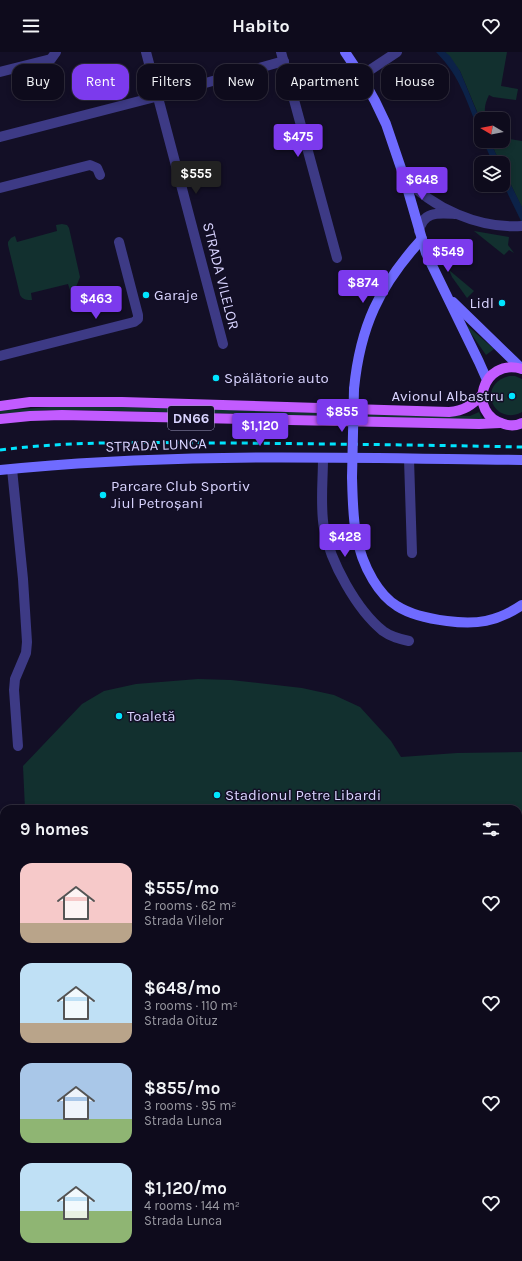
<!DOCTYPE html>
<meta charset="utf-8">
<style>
:root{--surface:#0e0b1c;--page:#171425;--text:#f1f3f6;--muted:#9b9ba3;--line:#2e2b3b;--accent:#7c3aed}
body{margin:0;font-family:Karla,sans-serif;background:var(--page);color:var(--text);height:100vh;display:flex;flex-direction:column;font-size:15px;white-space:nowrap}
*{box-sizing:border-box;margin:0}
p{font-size:13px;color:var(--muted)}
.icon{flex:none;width:22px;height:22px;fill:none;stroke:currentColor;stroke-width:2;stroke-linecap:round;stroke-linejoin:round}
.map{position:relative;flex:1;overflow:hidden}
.details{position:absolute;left:0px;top:753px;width:522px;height:456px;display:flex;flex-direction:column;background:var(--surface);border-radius:12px 12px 0 0;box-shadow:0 2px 6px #0003,0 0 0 1px var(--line)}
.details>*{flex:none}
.top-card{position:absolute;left:12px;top:12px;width:498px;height:36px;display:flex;gap:8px}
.needle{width:26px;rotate:280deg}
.fabs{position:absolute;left:474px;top:60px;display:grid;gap:8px}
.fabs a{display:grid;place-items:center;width:36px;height:36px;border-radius:8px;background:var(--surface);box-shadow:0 2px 6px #0003,0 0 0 1px var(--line);font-size:20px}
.price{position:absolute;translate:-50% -34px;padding:0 9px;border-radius:4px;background:var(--accent);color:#fff;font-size:13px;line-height:26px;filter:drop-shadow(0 1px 2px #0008)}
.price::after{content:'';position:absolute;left:50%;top:24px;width:12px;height:9px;margin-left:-6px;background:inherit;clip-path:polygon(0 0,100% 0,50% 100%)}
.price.active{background:#222;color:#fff}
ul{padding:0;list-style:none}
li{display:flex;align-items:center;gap:12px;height:100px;padding:0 20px}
li span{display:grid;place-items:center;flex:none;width:112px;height:80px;border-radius:12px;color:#555}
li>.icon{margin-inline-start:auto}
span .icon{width:48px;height:48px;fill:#fffc;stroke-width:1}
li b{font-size:17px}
h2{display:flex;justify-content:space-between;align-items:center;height:48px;padding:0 20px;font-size:17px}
.pill{padding:0 14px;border-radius:12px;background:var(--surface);box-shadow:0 2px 6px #0003,0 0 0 1px var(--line);font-size:14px;line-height:36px}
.pill.active{background:var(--accent);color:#fff}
header{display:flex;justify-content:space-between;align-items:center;height:52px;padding:0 20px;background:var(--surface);font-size:18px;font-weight:700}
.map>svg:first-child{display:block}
.green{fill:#12302f}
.water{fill:#0c2248}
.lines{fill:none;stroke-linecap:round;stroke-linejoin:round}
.stream{stroke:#0c2248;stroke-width:3}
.minor{stroke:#3d3a85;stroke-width:10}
.tertiary{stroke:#3d3a85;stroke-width:10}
.secondary{stroke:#6f6bff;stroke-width:10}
.primary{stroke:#c25bff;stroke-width:10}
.rail{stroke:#00e5ff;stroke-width:3;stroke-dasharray:6 5;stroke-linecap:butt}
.secondary-bridge{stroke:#6f6bff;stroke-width:10}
.poi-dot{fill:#00e5ff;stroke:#130f26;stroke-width:1.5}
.labels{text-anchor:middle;stroke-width:3;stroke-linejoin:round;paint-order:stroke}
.shield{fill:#130f26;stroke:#9e99be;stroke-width:1}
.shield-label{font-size:14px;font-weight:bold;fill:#d9d4ff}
.street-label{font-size:15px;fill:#d9d4ff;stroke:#130f26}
.poi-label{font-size:15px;fill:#d9d4ff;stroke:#130f26;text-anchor:start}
</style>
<header><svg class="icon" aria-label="menu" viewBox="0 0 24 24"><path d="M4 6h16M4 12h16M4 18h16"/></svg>Habito<svg class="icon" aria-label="heart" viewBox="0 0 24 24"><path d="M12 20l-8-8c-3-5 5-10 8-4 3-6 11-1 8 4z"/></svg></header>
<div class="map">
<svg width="522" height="1209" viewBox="0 0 522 1209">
<rect width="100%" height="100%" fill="#130f26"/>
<!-- green -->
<g class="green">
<path d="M 445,0 L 507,0 L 501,34 L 518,37 L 516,48 L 493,45 L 489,43 C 485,51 483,59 487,67 L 481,67 L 481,69 L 460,19 Z"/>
<path d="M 503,86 L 522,89 L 522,156 L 503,116 L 503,111 L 500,111 L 490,89 L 503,89 Z"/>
<path d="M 62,172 L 67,173 L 69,176 L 80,225 L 76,235 L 70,238 L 68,232 L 31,241 L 32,248 C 27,248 23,248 20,243 L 8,193 L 8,190 L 11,186 L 15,184 L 17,190 L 57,179 L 56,173 Z"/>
<path d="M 474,179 L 509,185 L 508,193 L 514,201 L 509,198 L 504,203 Z"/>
<path d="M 449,218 L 474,239 L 467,246 L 452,225 Z"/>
<path d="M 463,270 L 494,297 L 486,303 Z"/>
<path d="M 509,324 L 515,324 L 522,327 L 522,360 C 493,375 476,332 509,324 Z"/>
<path d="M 49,355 L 123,355 L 436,364 L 470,364 L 479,360 L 483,368 L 82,358 L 47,358 L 0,362 L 0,359 Z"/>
<path d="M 198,627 L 231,628 L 302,636 L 334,643 L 360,655 L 391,689 L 401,705 L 457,701 L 522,700 L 522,1088 L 518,1087 L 518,757 L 25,757 L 23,714 L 82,652 L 104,639 L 136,632 Z"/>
</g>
<!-- water -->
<g class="water">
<path d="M 436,0 L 445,0 L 450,4 L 460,19 L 481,70 L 481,84 C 467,52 462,26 436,0 Z"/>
<path d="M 483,89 L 490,89 L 500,111 L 493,111 Z"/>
<path d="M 503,117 L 522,155 L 522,171 L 503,132 Z"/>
<path d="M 518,1123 L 522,1125 L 522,1165 L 518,1163 Z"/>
</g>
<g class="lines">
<!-- stream -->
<path class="stream" d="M 0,921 L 4,925"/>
<!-- minor -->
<g class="minor">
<path d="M 146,0 L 223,292"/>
<path d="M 281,0 L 337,206"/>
<path d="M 0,20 L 51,7 L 56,0"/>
<path d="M 361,24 L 397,0"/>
<path d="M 0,85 L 159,44 L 284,9"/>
<path d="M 0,136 L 90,113 L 97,116 L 100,123"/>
<path d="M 0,304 L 134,270 L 138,267 L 138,263 L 119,190"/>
<path d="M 323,406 C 323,429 320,454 324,476 C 330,510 357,558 383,579 C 391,585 400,587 409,589"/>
<path d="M 409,407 L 412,501"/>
<path d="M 12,417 L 23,527 L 27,590 L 26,601 L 15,627 L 14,638 L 18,694"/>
</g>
<!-- tertiary -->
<g class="tertiary">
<path d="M 404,125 C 432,156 479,177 522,174"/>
<path d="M 419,179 C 423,159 438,161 455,162"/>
</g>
<!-- secondary -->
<g class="secondary">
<path d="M 345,0 L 361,24 L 375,49 L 386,72 L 404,125 L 426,201 L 479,310 L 487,328"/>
<path d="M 453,250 L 522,317"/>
<path d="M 354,337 C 360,275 379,234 422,187"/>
<path d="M 0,418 C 173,400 348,406 522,408"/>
<path d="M 352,425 C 353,462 353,495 373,528 C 379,538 387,548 397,554 C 411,563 431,567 447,569 C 476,573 497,570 522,553"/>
</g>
<!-- primary -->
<g class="primary">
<path d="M 522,317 C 482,305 466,362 504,372 C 510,374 516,374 522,371"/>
<path d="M 0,354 L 30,350 L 122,350 L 449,360 C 464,359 472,353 482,343"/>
<path d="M 0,367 L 30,364 L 62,363 L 479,372 L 500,371"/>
</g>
<!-- rail -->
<path class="rail" d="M 0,398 C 79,388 159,391 238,391 C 333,392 427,393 522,395"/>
<!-- secondary-bridge -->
<path class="secondary-bridge" d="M 352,425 L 354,337"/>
</g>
<!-- markers -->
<g class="poi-dot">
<circle cx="146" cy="243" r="4"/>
<circle cx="502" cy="251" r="4"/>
<circle cx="216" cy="326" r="4"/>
<circle cx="512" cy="344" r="4"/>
<circle cx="103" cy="443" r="4"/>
<circle cx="119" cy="664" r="4"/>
<circle cx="217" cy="743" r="4"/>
</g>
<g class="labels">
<!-- shield labels -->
<rect class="shield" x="168" y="354" width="46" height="24" rx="3"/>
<g class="shield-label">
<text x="191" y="371">DN66</text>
</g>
<!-- street labels -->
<g class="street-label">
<text transform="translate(221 224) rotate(76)" y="5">STRADA VILELOR</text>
<text transform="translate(156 393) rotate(-2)" y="5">STRADA LUNCA</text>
</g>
<!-- poi labels -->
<g class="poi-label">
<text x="154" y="248">Garaje</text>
<text x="494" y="256" text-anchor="end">Lidl</text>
<text x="224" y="331">Spălătorie auto</text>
<text x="504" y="349" text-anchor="end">Avionul Albastru</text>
<text x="111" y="439">Parcare Club Sportiv<tspan x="111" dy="17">Jiul Petroșani</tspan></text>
<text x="127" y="669">Toaletă</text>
<text x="225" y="748">Stadionul Petre Libardi</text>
</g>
</g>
</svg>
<div class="fabs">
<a><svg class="needle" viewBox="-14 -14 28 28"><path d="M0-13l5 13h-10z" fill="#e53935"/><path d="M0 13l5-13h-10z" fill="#9b9ba3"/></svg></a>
<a><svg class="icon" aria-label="layers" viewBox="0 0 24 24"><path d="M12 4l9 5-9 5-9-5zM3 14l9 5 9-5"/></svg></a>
</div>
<b class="price" style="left:298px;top:106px">$475</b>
<b class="price active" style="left:196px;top:143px">$555</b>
<b class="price" style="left:422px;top:149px">$648</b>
<b class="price" style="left:448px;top:221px">$549</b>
<b class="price" style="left:363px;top:252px">$874</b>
<b class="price" style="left:96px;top:268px">$463</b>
<b class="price" style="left:342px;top:381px">$855</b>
<b class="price" style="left:260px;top:395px">$1,120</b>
<b class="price" style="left:345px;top:506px">$428</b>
<div class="top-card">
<a class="pill">Buy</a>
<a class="pill active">Rent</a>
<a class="pill">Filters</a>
<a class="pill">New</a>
<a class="pill">Apartment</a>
<a class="pill">House</a>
</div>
<section class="details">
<h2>9 homes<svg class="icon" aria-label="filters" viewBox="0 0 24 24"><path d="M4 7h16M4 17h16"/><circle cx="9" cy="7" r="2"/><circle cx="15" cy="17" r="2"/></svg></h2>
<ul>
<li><span style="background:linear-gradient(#f6c9c9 75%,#b9a48a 0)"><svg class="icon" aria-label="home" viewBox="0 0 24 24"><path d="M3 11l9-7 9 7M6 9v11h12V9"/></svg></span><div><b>$555/mo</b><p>2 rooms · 62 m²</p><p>Strada Vilelor</p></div><svg class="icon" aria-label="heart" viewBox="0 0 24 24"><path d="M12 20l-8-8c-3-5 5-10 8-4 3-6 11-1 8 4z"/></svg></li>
<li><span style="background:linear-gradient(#bfe0f5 75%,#b9a48a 0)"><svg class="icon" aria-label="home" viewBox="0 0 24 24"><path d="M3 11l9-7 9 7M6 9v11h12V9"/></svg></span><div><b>$648/mo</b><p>3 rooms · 110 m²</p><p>Strada Oituz</p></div><svg class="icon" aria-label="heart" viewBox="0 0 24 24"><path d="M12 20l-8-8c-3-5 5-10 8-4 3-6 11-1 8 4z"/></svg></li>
<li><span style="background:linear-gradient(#a9c7e8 70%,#8fb573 0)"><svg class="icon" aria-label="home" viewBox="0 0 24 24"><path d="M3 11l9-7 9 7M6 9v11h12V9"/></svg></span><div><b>$855/mo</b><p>3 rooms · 95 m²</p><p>Strada Lunca</p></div><svg class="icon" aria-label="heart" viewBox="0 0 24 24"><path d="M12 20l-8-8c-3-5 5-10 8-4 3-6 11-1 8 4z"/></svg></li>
<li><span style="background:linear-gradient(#bfe0f5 60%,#8fb573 0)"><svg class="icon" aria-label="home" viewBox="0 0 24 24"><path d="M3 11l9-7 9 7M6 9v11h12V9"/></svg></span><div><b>$1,120/mo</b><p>4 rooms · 144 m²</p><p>Strada Lunca</p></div><svg class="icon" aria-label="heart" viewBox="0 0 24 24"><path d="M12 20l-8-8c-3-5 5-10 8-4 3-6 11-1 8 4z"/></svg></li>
</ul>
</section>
</div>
